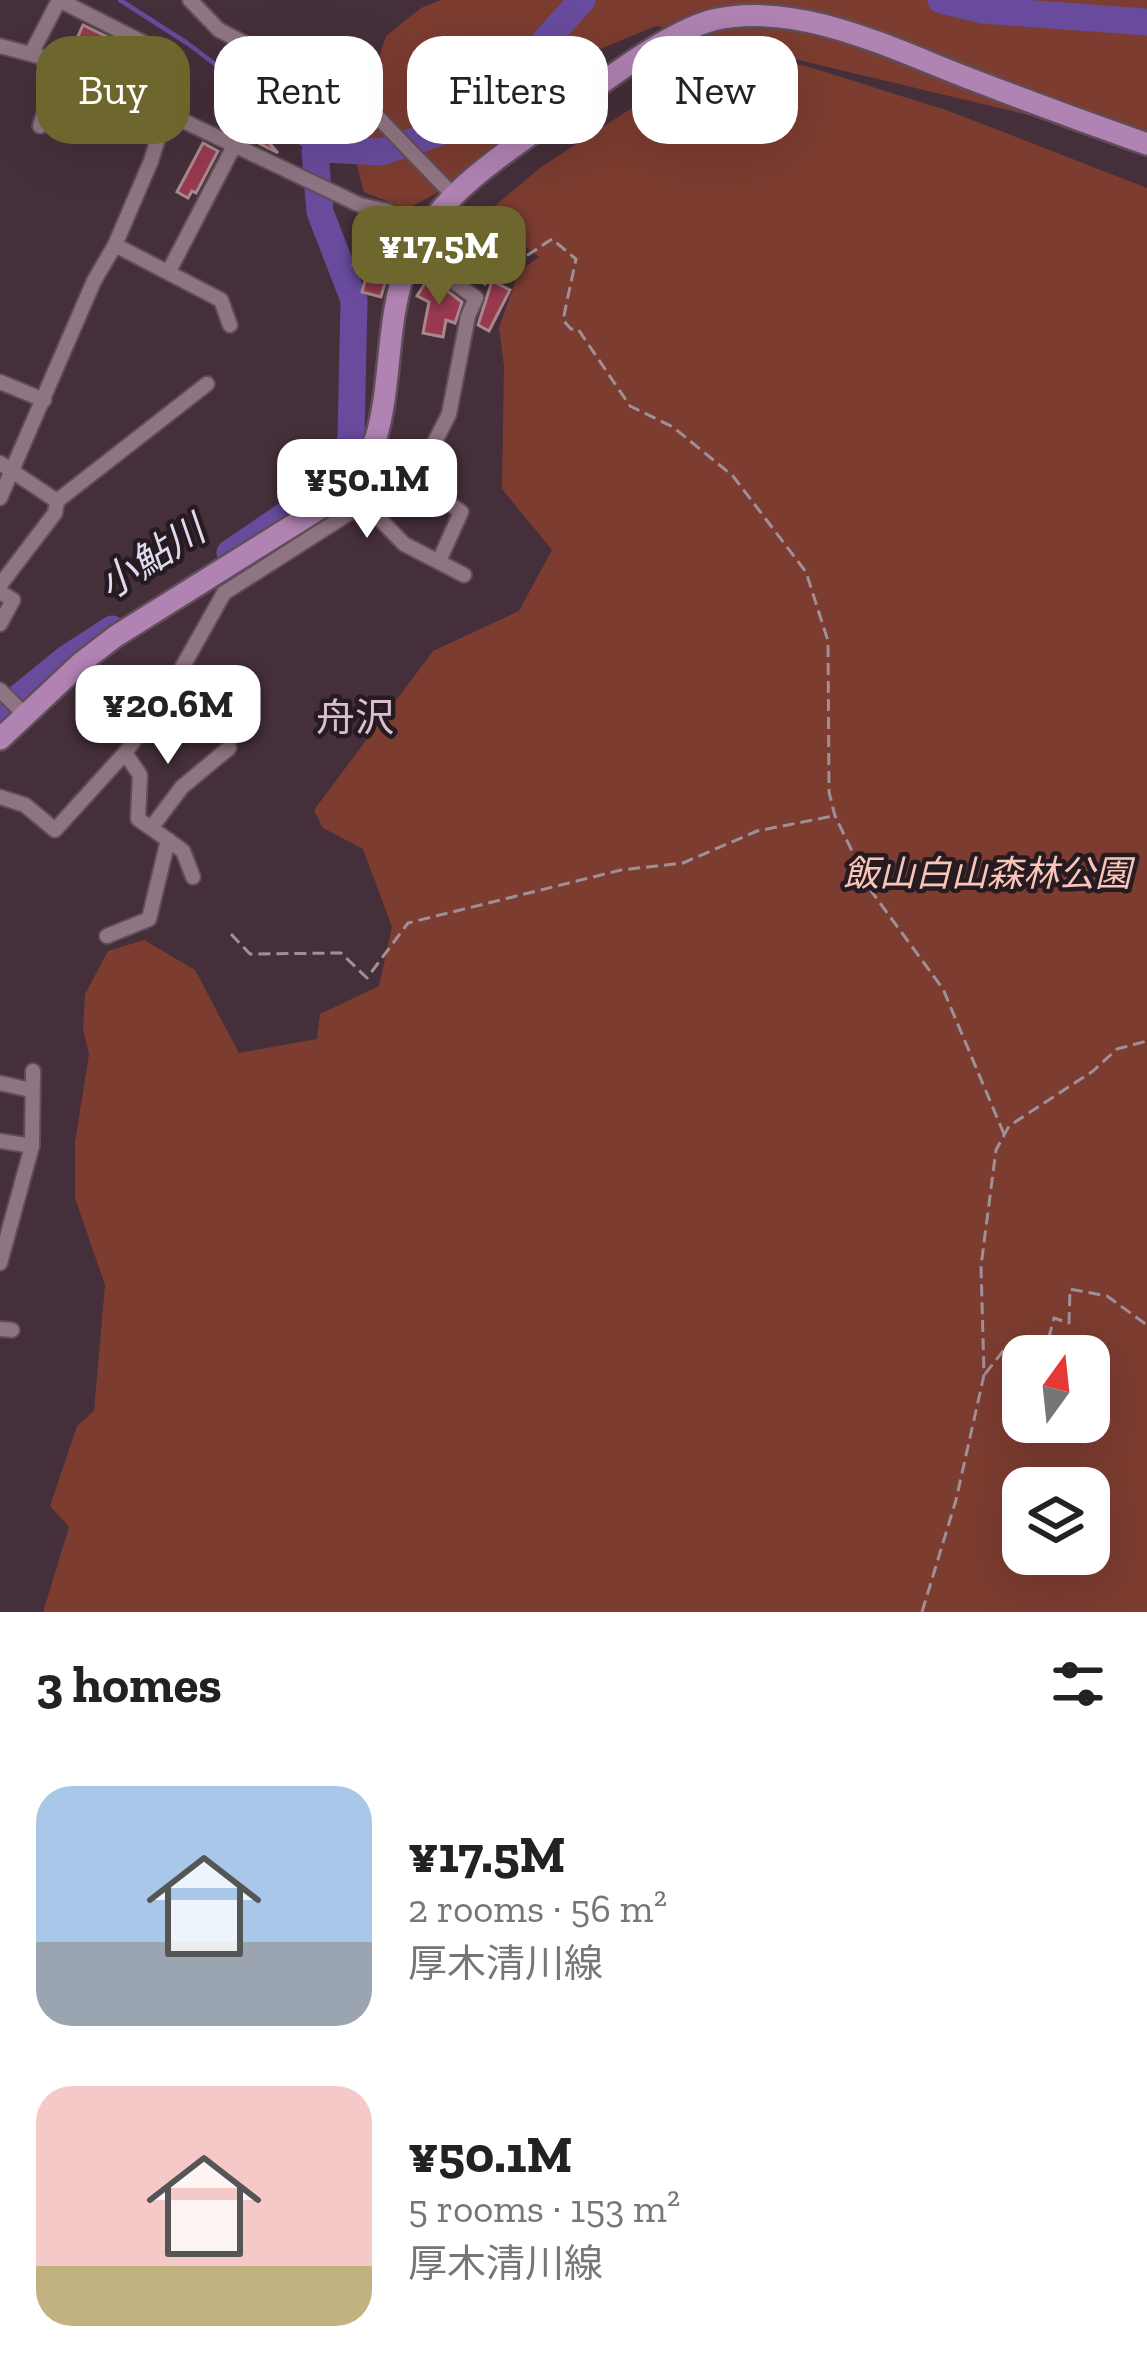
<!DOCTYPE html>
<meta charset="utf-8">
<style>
:root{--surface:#fff;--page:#f2f2f2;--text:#222;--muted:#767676;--accent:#6d672d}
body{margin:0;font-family:"Zilla Slab","Noto Sans JP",serif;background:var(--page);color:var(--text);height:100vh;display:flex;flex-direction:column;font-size:45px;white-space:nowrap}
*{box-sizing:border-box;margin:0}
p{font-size:39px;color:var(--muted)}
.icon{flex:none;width:66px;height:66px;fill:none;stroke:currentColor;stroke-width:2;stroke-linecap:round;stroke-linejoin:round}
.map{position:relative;height:1612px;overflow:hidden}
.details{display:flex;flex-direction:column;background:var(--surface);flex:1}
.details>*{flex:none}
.banner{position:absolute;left:36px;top:36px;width:1077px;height:108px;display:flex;gap:24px}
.needle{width:78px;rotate:15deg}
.controls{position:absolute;left:1002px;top:1335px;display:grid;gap:24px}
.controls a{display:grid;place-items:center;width:108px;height:108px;border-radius:24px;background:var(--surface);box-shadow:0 12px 48px #0002;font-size:60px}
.price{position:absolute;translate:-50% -102px;padding:0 27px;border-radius:24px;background:#fff;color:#222;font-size:39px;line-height:78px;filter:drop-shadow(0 3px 6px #0008)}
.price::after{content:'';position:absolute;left:50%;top:72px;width:36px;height:27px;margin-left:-18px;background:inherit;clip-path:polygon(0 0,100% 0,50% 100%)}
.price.active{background:var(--accent);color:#fff}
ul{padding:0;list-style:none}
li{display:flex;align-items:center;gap:36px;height:300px;padding:0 36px}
li span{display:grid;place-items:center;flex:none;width:336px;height:240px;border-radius:36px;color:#555}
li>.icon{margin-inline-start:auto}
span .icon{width:144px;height:144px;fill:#fffc;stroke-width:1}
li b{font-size:51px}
h2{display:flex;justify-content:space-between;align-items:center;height:144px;padding:0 36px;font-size:51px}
.chip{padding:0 42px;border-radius:36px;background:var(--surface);box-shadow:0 12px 48px #0002;font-size:42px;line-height:108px}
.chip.active{background:var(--accent);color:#fff}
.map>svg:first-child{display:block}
.green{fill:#7c3c30;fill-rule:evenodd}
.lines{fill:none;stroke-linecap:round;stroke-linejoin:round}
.stream{stroke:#684b9d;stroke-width:4.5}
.river{stroke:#684b9d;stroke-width:27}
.building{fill:#983950;stroke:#a7888c;stroke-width:3}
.street-casing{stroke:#614d58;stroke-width:18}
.primary-casing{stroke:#614d58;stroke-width:26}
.path{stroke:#a18f98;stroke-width:3;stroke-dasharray:12 6;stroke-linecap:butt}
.street{stroke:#8f7583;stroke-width:14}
.primary{stroke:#b083b2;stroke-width:21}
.labels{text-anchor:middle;stroke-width:9;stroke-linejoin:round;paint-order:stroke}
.park-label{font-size:36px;font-style:italic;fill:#fac5b9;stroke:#251b20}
.water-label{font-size:39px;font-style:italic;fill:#e0daf1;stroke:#251b20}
.neighbourhood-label{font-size:39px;fill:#dabecd;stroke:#251b20}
</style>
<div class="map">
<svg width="1147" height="1612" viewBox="0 0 1147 1612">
<rect width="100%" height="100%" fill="#452f3b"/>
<!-- green -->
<g class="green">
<path d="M 441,0 L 1147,0 L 1147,137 L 1041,118 L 656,26 L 591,53 L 491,164 L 407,209 L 364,192 L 351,143 L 386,36 L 421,8 Z"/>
<path d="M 723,54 L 806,66 L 949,111 L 1147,188 L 1147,1612 L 43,1612 L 69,1527 L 50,1506 L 77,1426 L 94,1411 L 105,1285 L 75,1198 L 75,1142 L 89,1054 L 83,1028 L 85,994 L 108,951 L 144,940 L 195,970 L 239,1053 L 317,1039 L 320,1014 L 379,986 L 392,927 L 363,849 L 323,828 L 314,810 L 433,651 L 519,611 L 552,550 L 502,489 L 504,366 L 499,328 L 519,271 L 539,257 L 484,215 L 541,167 L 698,65 ZM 1089,1356 L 1089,1422 L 1023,1422 L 1023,1356 ZM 1089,1488 L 1089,1554 L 1023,1554 L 1023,1488 Z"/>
</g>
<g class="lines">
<!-- stream -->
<path class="stream" d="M 120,0 L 187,43 L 244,86 L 273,125 L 315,152"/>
<!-- river -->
<g class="river">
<path d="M 941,0 L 982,10 L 1147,22"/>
<path d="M 230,553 L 299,506 L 345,463 L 351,437 L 354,300 L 320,212 L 315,152 L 324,149 L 381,152 L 436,134 L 500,102 L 526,80 L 545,41 L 582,0"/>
<path d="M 0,713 L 66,659 L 112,629"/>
</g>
</g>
<!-- building -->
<g class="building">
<path d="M 83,25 L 130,48 L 125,58 L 120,56 L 111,74 L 91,65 L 95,57 L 74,45 Z"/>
<path d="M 236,96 L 255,127 L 278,153 L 229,128 L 223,119 Z"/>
<path d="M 120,106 L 150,119 L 147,137 L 112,127 Z"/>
<path d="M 203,143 L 218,151 L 196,193 L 192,191 L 188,198 L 177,192 Z"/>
<path d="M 446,232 L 499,265 L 485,284 L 451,266 L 456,259 L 436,247 Z"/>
<path d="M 361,235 L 396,244 L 381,297 L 362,292 L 368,269 L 353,265 Z"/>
<path d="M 429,277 L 462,302 L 455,323 L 446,320 L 443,337 L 423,333 L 429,302 L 417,296 Z"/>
<path d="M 492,281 L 510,290 L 489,331 L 478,325 Z"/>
</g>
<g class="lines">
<defs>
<g id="street">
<path d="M 190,0 L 219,30 L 368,107 L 452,194"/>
<path d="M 0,46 L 57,61 L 360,205 L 387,211 L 426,228"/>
<path d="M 31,54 L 59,0 L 144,43 L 123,92"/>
<path d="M 40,126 L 61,63"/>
<path d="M 115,245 L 221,300 L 230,325"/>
<path d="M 414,253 L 476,298 L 468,316 L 449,414 L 416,479"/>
<path d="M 169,271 L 234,146"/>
<path d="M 0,382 L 44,400"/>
<path d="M 0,463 L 57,501 L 207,384"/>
<path d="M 404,471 L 373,512 L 404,544 L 464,575"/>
<path d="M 0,498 L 94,281 L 115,245 L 151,161 L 166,113"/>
<path d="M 0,585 L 55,513 L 57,501"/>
<path d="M 0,592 L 13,600 L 0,624"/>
<path d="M 0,690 L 24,714"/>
<path d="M 0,797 L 25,805 L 55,830 L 125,753 L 165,698 L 224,593 L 354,510 L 393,463 L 461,512 L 439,561"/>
<path d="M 151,828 L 182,787 L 229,748"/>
<path d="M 168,840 L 183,851 L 193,877"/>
<path d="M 107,936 L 149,919 L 168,840 L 138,819 L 140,775 L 125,753"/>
<path d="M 0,1083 L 31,1090"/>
<path d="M 0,1141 L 32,1146"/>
<path d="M 0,1263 L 32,1146 L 33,1071"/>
<path d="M 0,1329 L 12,1330"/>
</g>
<path id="primary" d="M 0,739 L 82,662 L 116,636 L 335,499 L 364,464 L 376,438 C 392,383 386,321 406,267 C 433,198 493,162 551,120 C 593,90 664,33 713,20 C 800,0 896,51 976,81 C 1033,103 1090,124 1147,144"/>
</defs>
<!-- street casing -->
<use href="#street" class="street-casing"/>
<!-- primary casing -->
<use href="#primary" class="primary-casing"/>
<!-- path -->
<g class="path">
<path d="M 496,250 L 517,262 L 552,239 L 576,259 L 563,320 L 571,329 L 578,329 L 630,406 L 673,427 L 733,476 L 806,572 L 828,641 L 829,792 L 835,816 L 872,892 L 943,989 L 1004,1134"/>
<path d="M 231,934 L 250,954 L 341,953 L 367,978 L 408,923 L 621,870 L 683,863 L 757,831 L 833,816"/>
<path d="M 1044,1356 L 1054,1318 L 1069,1323 L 1070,1289 L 1107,1296 L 1147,1325"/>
<path d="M 985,1374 L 1007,1346 L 1023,1383"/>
<path d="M 922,1612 L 956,1500 L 984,1375 L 981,1266 L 996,1150 L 1009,1126 L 1093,1071 L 1117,1049 L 1147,1041"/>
</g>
<!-- street -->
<use href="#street" class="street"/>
<!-- primary -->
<use href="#primary" class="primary"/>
</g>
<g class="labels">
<!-- park labels -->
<g class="park-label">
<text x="987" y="886">飯山白山森林公園</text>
</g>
<!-- water labels -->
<g class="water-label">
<text transform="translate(151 557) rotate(-33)" y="14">小鮎川</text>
</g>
<!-- neighbourhood labels -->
<g class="neighbourhood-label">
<text x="355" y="731">舟沢</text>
</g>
</g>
</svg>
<div class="controls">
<a><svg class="needle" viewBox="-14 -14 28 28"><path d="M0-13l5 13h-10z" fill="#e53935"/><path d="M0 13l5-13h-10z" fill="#767676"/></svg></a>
<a><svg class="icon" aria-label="layers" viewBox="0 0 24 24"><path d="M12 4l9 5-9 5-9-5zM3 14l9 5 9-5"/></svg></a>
</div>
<b class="price active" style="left:439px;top:308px">¥17.5M</b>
<b class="price" style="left:367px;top:541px">¥50.1M</b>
<b class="price" style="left:168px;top:767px">¥20.6M</b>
<div class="banner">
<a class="chip active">Buy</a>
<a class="chip">Rent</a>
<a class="chip">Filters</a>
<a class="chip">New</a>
</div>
</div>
<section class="details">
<h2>3 homes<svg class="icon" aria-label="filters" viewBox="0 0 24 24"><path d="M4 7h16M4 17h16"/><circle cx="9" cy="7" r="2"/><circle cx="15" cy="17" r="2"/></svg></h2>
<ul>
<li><span style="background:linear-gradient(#a9c7e8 65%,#9aa5b1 0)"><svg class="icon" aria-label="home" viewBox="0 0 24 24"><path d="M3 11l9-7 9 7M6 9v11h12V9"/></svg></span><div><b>¥17.5M</b><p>2 rooms · 56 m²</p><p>厚木清川線</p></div></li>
<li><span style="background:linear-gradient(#f6c9c9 75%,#c2b280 0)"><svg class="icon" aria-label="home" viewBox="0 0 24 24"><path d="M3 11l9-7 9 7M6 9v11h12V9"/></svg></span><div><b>¥50.1M</b><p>5 rooms · 153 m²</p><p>厚木清川線</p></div></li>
</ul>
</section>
